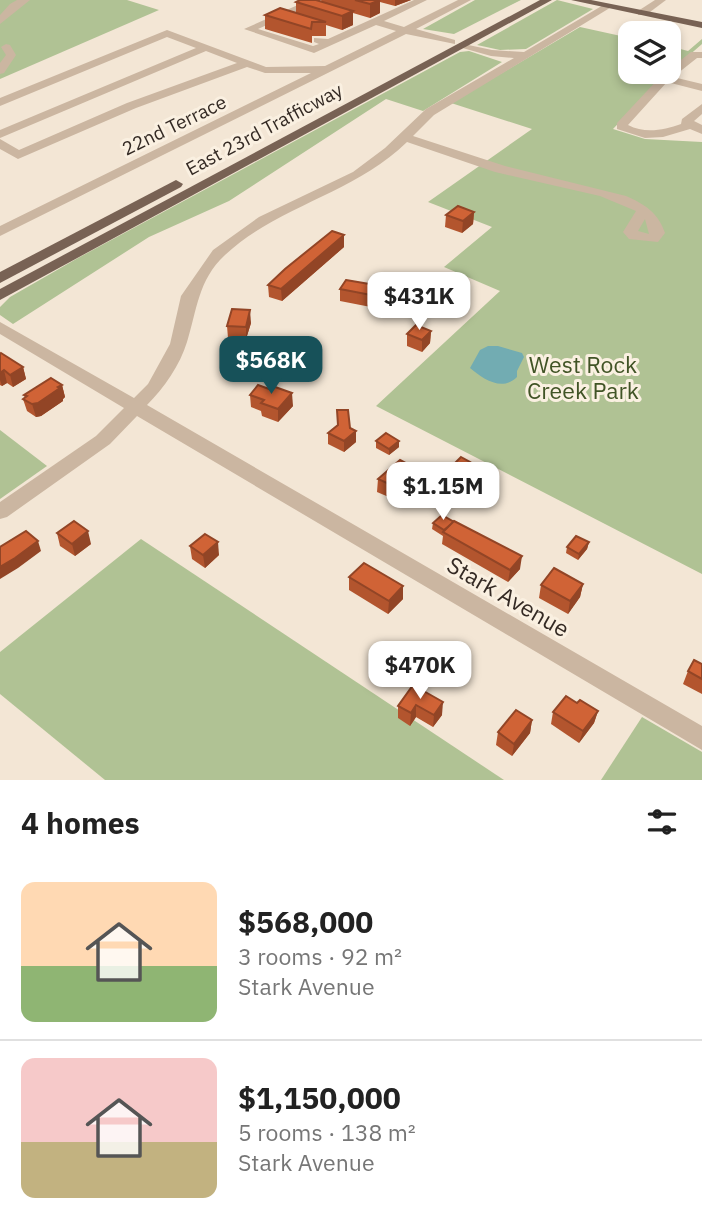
<!DOCTYPE html>
<meta charset="utf-8">
<style>
:root{--surface:#fff;--page:#f6f6f6;--text:#222;--muted:#767676;--line:#e0e0e0;--accent:#175159}
body{margin:0;font-family:"IBM Plex Sans",sans-serif;background:var(--page);color:var(--text);height:100vh;display:flex;flex-direction:column;font-size:26px;white-space:nowrap}
*{box-sizing:border-box;margin:0}
p{font-size:23px;color:var(--muted)}
.icon{flex:none;width:38px;height:38px;fill:none;stroke:currentColor;stroke-width:2;stroke-linecap:round;stroke-linejoin:round}
.map{position:relative;height:780px;overflow:hidden}
.side{display:flex;flex-direction:column;background:var(--surface);flex:1}
.side>*{flex:none}
.fabs{position:absolute;left:618px;top:21px;display:grid;gap:14px}
.fabs a{display:grid;place-items:center;width:63px;height:63px;border-radius:14px;background:var(--surface);box-shadow:0 4px 10px #0003;font-size:35px}
.price{position:absolute;translate:-50% -60px;padding:0 16px;border-radius:14px;background:#fff;color:#222;font-size:23px;line-height:46px;filter:drop-shadow(0 2px 4px #0008)}
.price::after{content:'';position:absolute;left:50%;top:42px;width:21px;height:16px;margin-left:-10px;background:inherit;clip-path:polygon(0 0,100% 0,50% 100%)}
.price.current{background:var(--accent);color:#fff}
ul{padding:0;list-style:none}
li{display:flex;align-items:center;gap:21px;height:175px;padding:0 21px}
li+li{border-top:2px solid var(--line)}
li span{display:grid;place-items:center;flex:none;width:196px;height:140px;border-radius:14px;color:#555}
li>.icon{margin-inline-start:auto}
span .icon{width:84px;height:84px;fill:#fffc;stroke-width:1}
li b{font-size:30px}
h2{display:flex;justify-content:space-between;align-items:center;height:84px;padding:0 21px;font-size:30px}
.map>svg:first-child{display:block}
.green{fill:#b0c294}
.water{fill:#72acb2}
.lines{fill:none;stroke-linecap:round;stroke-linejoin:round}
.minor{fill:#cbb6a1;fill-rule:evenodd}
.major{fill:#786254;fill-rule:evenodd}
.wall{fill:#b3552e}
.shaded-wall{fill:#924526}
.building{fill:#d06336;stroke:#924526;stroke-width:2}
.labels{text-anchor:middle;stroke-width:6;stroke-linejoin:round;paint-order:stroke}
.far-street-label{font-size:19px;fill:#342a24;stroke:#faf0e1}
.park-label{font-size:23px;fill:#415426;stroke:#faf0e1}
.street-label{font-size:23px;fill:#342a24;stroke:#faf0e1}
</style>
<div class="map">
<svg width="702" height="780" viewBox="0 0 702 780">
<rect width="100%" height="100%" fill="#f3e6d5"/>
<!-- green -->
<g class="green">
<path d="M 0,0 L 127,0 L 159,10 L 0,79 Z"/>
<path d="M 475,0 L 521,0 L 454,34 L 423,29 Z"/>
<path d="M 557,0 L 593,9 L 526,49 L 500,50 L 477,45 Z"/>
<path d="M 580,27 L 630,38 L 630,72 L 668,72 L 669,46 L 688,51 L 702,39 L 702,44 L 655,85 L 613,129 L 645,139 L 702,142 L 702,574 L 376,406 L 500,291 L 444,267 L 492,227 L 428,202 L 532,129 L 451,103 Z"/>
<path d="M 469,51 L 502,62 L 423,111 L 386,99 L 229,201 L 149,237 L 13,324 L 0,315 L 0,307 L 10,297 L 78,258 L 460,52 Z"/>
<path d="M 0,430 L 47,466 L 0,499 Z"/>
<path d="M 141,539 L 504,780 L 105,780 L 0,694 L 0,652 Z"/>
<path d="M 642,717 L 702,752 L 702,780 L 601,780 Z"/>
</g>
<!-- water -->
<path class="water" d="M 488,346 L 498,346 L 522,353 L 524,357 L 517,371 L 517,377 C 502,392 483,379 470,368 L 480,350 Z"/>
<g class="lines">
<!-- minor -->
<g class="minor">
<path d="M 17,0 L 30,0 L 0,24 L 0,15 L 10,4 Z"/>
<path d="M 309,0 L 322,0 L 258,29 L 313,46 L 319,44 L 314,42 L 314,38 L 328,39 L 414,0 L 427,0 L 384,21 L 404,27 L 458,0 L 471,0 L 416,29 L 455,40 L 455,44 L 406,34 L 0,236 L 0,226 L 311,73 L 265,73 L 247,67 L 136,108 L 18,159 L 0,149 L 0,139 L 19,150 L 127,103 L 237,63 L 206,51 L 0,138 L 0,130 L 196,48 L 167,37 L 0,106 L 0,98 L 167,30 L 266,67 L 325,66 L 396,31 L 376,25 L 314,53 L 244,29 Z"/>
<path d="M 655,0 L 666,0 L 646,15 L 638,15 L 638,11 Z"/>
<path d="M 605,4 L 613,6 L 434,115 L 413,136 L 505,166 L 626,196 C 644,204 658,212 665,233 L 658,242 L 629,239 L 623,232 L 636,211 L 600,196 L 495,172 L 407,142 C 352,195 279,205 225,255 C 198,280 197,310 187,342 C 180,365 164,388 147,405 L 702,726 L 702,750 L 137,416 L 110,444 L 7,517 L 0,519 L 0,502 L 96,436 L 124,408 L 0,334 L 0,322 L 134,398 L 148,384 L 170,344 L 181,296 L 213,250 L 259,217 L 353,172 L 385,148 L 426,109 L 514,58 L 491,56 L 459,47 L 459,43 L 492,50 L 524,52 ZM 645,219 L 649,234 L 638,231 Z"/>
<path d="M 6,44 L 10,45 L 16,55 L 4,73 L 0,74 L 0,63 L 6,55 L 1,47 Z"/>
<path d="M 691,52 L 702,52 L 702,58 L 697,58 L 673,77 L 702,84 L 702,91 L 667,82 L 628,125 C 645,134 664,130 681,124 L 682,119 L 702,104 L 702,114 L 694,121 L 702,125 L 702,134 L 690,129 L 663,137 L 645,138 L 617,129 L 617,123 L 661,76 Z"/>
</g>
<!-- major -->
<g class="major">
<path d="M 540,0 L 552,0 L 0,300 L 0,289 Z"/>
<path d="M 571,0 L 591,0 L 702,22 L 702,28 Z"/>
<path d="M 176,180 L 183,184 L 181,187 L 0,283 L 0,272 Z"/>
</g>
</g>
<!-- wall -->
<g class="wall">
<path d="M 321,0 L 411,0 L 395,6 L 380,2 L 380,13 L 370,18 L 353,13 L 353,25 L 342,30 L 326,25 L 326,36 L 312,36 L 312,43 L 265,29 L 265,15 L 296,13 L 296,2 L 322,2 Z"/>
<path d="M 474,212 L 473,224 L 462,233 L 445,227 L 446,215 Z"/>
<path d="M 344,235 L 344,247 L 282,301 L 269,297 L 268,285 Z"/>
<path d="M 387,287 L 386,299 L 381,309 L 340,301 L 340,289 Z"/>
<path d="M 251,323 L 246,339 L 228,338 L 227,326 Z"/>
<path d="M 431,331 L 430,343 L 422,352 L 407,346 L 407,334 Z"/>
<path d="M 0,354 L 23,367 L 26,379 L 13,387 L 7,383 L 2,386 L 0,385 Z"/>
<path d="M 62,385 L 65,397 L 63,399 L 63,401 L 41,416 L 36,417 L 27,411 L 23,399 L 25,398 L 24,395 Z"/>
<path d="M 250,395 L 293,406 L 278,422 L 262,416 L 261,411 L 251,407 Z"/>
<path d="M 337,425 L 350,428 L 356,431 L 356,442 L 344,452 L 328,444 L 328,433 Z"/>
<path d="M 376,441 L 399,447 L 389,455 L 376,448 Z"/>
<path d="M 413,467 L 413,480 L 420,498 L 410,506 L 377,492 L 378,479 Z"/>
<path d="M 470,468 L 458,480 L 449,476 L 449,469 Z"/>
<path d="M 433,523 L 520,569 L 508,582 L 442,544 L 443,536 L 432,529 Z"/>
<path d="M 57,533 L 91,544 L 75,556 L 60,546 Z"/>
<path d="M 589,542 L 587,549 L 578,560 L 566,553 L 567,547 Z"/>
<path d="M 190,546 L 219,555 L 205,568 L 192,559 Z"/>
<path d="M 349,577 L 403,586 L 403,599 L 388,614 L 349,590 Z"/>
<path d="M 583,584 L 580,597 L 568,614 L 539,598 L 541,585 Z"/>
<path d="M 702,664 L 702,694 L 683,684 L 688,671 Z"/>
<path d="M 413,685 L 442,715 L 433,727 L 416,717 L 410,726 L 398,718 L 398,706 Z"/>
<path d="M 577,703 L 598,711 L 594,723 L 579,743 L 551,724 L 553,712 Z"/>
<path d="M 532,720 L 530,733 L 512,756 L 496,745 L 498,732 Z"/>
</g>
<!-- shaded-wall -->
<g class="shaded-wall">
<path d="M 380,0 L 380,13 L 370,18 L 370,4 Z"/>
<path d="M 395,0 L 411,0 L 395,6 Z"/>
<path d="M 353,11 L 353,25 L 342,30 L 342,16 Z"/>
<path d="M 474,212 L 473,224 L 462,233 L 463,221 Z"/>
<path d="M 344,235 L 344,247 L 282,301 L 281,289 Z"/>
<path d="M 387,287 L 386,299 L 381,309 L 381,297 Z"/>
<path d="M 250,310 L 251,323 L 246,339 L 246,327 Z"/>
<path d="M 431,331 L 430,343 L 422,352 L 422,340 Z"/>
<path d="M 23,367 L 26,379 L 13,387 L 10,375 Z"/>
<path d="M 4,370 L 7,383 L 2,386 L 0,380 L 0,373 Z"/>
<path d="M 62,385 L 65,397 L 63,399 L 63,401 L 41,416 L 36,417 L 32,404 Z"/>
<path d="M 292,393 L 293,406 L 278,422 L 278,409 Z"/>
<path d="M 356,431 L 356,442 L 344,452 L 344,441 Z"/>
<path d="M 399,441 L 399,447 L 389,455 L 389,449 Z"/>
<path d="M 470,462 L 470,468 L 458,480 L 458,474 Z"/>
<path d="M 413,467 L 413,480 L 404,476 Z"/>
<path d="M 420,485 L 420,498 L 410,506 L 411,494 Z"/>
<path d="M 88,531 L 91,544 L 75,556 L 72,544 Z"/>
<path d="M 38,541 L 41,551 L 18,568 L 0,579 L 0,567 Z"/>
<path d="M 218,542 L 219,555 L 205,568 L 203,555 Z"/>
<path d="M 589,542 L 587,549 L 578,560 L 579,554 Z"/>
<path d="M 522,556 L 520,569 L 508,582 L 510,570 Z"/>
<path d="M 583,584 L 580,597 L 568,614 L 570,601 Z"/>
<path d="M 403,586 L 403,599 L 388,614 L 389,601 Z"/>
<path d="M 443,702 L 442,715 L 433,727 L 434,715 Z"/>
<path d="M 416,705 L 416,717 L 410,726 L 411,713 Z"/>
<path d="M 598,711 L 594,723 L 579,743 L 583,731 Z"/>
<path d="M 532,720 L 530,733 L 512,756 L 514,744 Z"/>
</g>
<!-- building -->
<g class="building">
<path d="M 300,0 L 316,0 L 353,11 L 342,16 L 296,2 Z"/>
<path d="M 355,0 L 380,0 L 370,4 Z"/>
<path d="M 280,8 L 326,22 L 312,22 L 311,29 L 265,15 Z"/>
<path d="M 458,206 L 474,212 L 463,221 L 446,215 Z"/>
<path d="M 332,231 L 344,235 L 281,289 L 268,285 L 285,269 Z"/>
<path d="M 346,280 L 387,287 L 381,297 L 340,289 Z"/>
<path d="M 232,309 L 250,310 L 246,327 L 227,326 Z"/>
<path d="M 416,325 L 431,331 L 422,340 L 407,334 Z"/>
<path d="M 1,353 L 23,367 L 10,375 L 4,370 L 0,373 L 0,354 Z"/>
<path d="M 51,378 L 62,385 L 58,387 L 60,388 L 38,403 L 32,404 L 23,399 L 27,396 L 24,395 Z"/>
<path d="M 258,385 L 272,390 L 275,387 L 292,393 L 278,409 L 261,403 L 264,400 L 250,395 Z"/>
<path d="M 337,410 L 348,410 L 350,428 L 356,431 L 344,441 L 328,433 L 338,425 Z"/>
<path d="M 386,433 L 399,441 L 389,449 L 376,441 Z"/>
<path d="M 461,457 L 470,462 L 458,474 L 449,469 Z"/>
<path d="M 400,460 L 413,467 L 404,476 L 420,485 L 411,494 L 378,479 Z"/>
<path d="M 442,515 L 454,522 L 444,530 L 433,523 Z"/>
<path d="M 74,521 L 88,531 L 72,544 L 57,533 Z"/>
<path d="M 454,521 L 522,556 L 510,570 L 443,532 Z"/>
<path d="M 26,531 L 38,541 L 15,558 L 0,567 L 0,547 Z"/>
<path d="M 205,534 L 218,542 L 203,555 L 190,546 Z"/>
<path d="M 576,536 L 589,542 L 579,554 L 567,547 Z"/>
<path d="M 364,563 L 403,586 L 389,601 L 349,577 Z"/>
<path d="M 554,568 L 583,584 L 570,601 L 541,585 Z"/>
<path d="M 694,660 L 702,664 L 702,679 L 688,671 Z"/>
<path d="M 413,685 L 443,702 L 434,715 L 416,705 L 411,713 L 398,706 Z"/>
<path d="M 566,696 L 577,703 L 580,700 L 598,711 L 583,731 L 553,712 Z"/>
<path d="M 516,710 L 532,720 L 514,744 L 498,732 Z"/>
</g>
<g class="labels">
<!-- far-street labels -->
<g class="far-street-label">
<text transform="translate(174 125) rotate(-26)" y="7">22nd Terrace</text>
<text transform="translate(264 129) rotate(-28)" y="7">East 23rd Trafficway</text>
</g>
<!-- park labels -->
<g class="park-label">
<text x="583" y="373">West Rock<tspan x="583" dy="26">Creek Park</tspan></text>
</g>
<!-- street labels -->
<g class="street-label">
<text transform="translate(508 597) rotate(30)" y="8">Stark Avenue</text>
</g>
</g>
</svg>
<div class="fabs">
<a><svg class="icon" aria-label="layers" viewBox="0 0 24 24"><path d="M12 4l9 5-9 5-9-5zM3 14l9 5 9-5"/></svg></a>
</div>
<b class="price" style="left:419px;top:332px">$431K</b>
<b class="price current" style="left:271px;top:396px">$568K</b>
<b class="price" style="left:443px;top:522px">$1.15M</b>
<b class="price" style="left:420px;top:701px">$470K</b>
</div>
<section class="side">
<h2>4 homes<svg class="icon" aria-label="filters" viewBox="0 0 24 24"><path d="M4 7h16M4 17h16"/><circle cx="9" cy="7" r="2"/><circle cx="15" cy="17" r="2"/></svg></h2>
<ul>
<li><span style="background:linear-gradient(#ffd9b3 60%,#8fb573 0)"><svg class="icon" aria-label="home" viewBox="0 0 24 24"><path d="M3 11l9-7 9 7M6 9v11h12V9"/></svg></span><div><b>$568,000</b><p>3 rooms · 92 m²</p><p>Stark Avenue</p></div></li>
<li><span style="background:linear-gradient(#f6c9c9 60%,#c2b280 0)"><svg class="icon" aria-label="home" viewBox="0 0 24 24"><path d="M3 11l9-7 9 7M6 9v11h12V9"/></svg></span><div><b>$1,150,000</b><p>5 rooms · 138 m²</p><p>Stark Avenue</p></div></li>
</ul>
</section>
